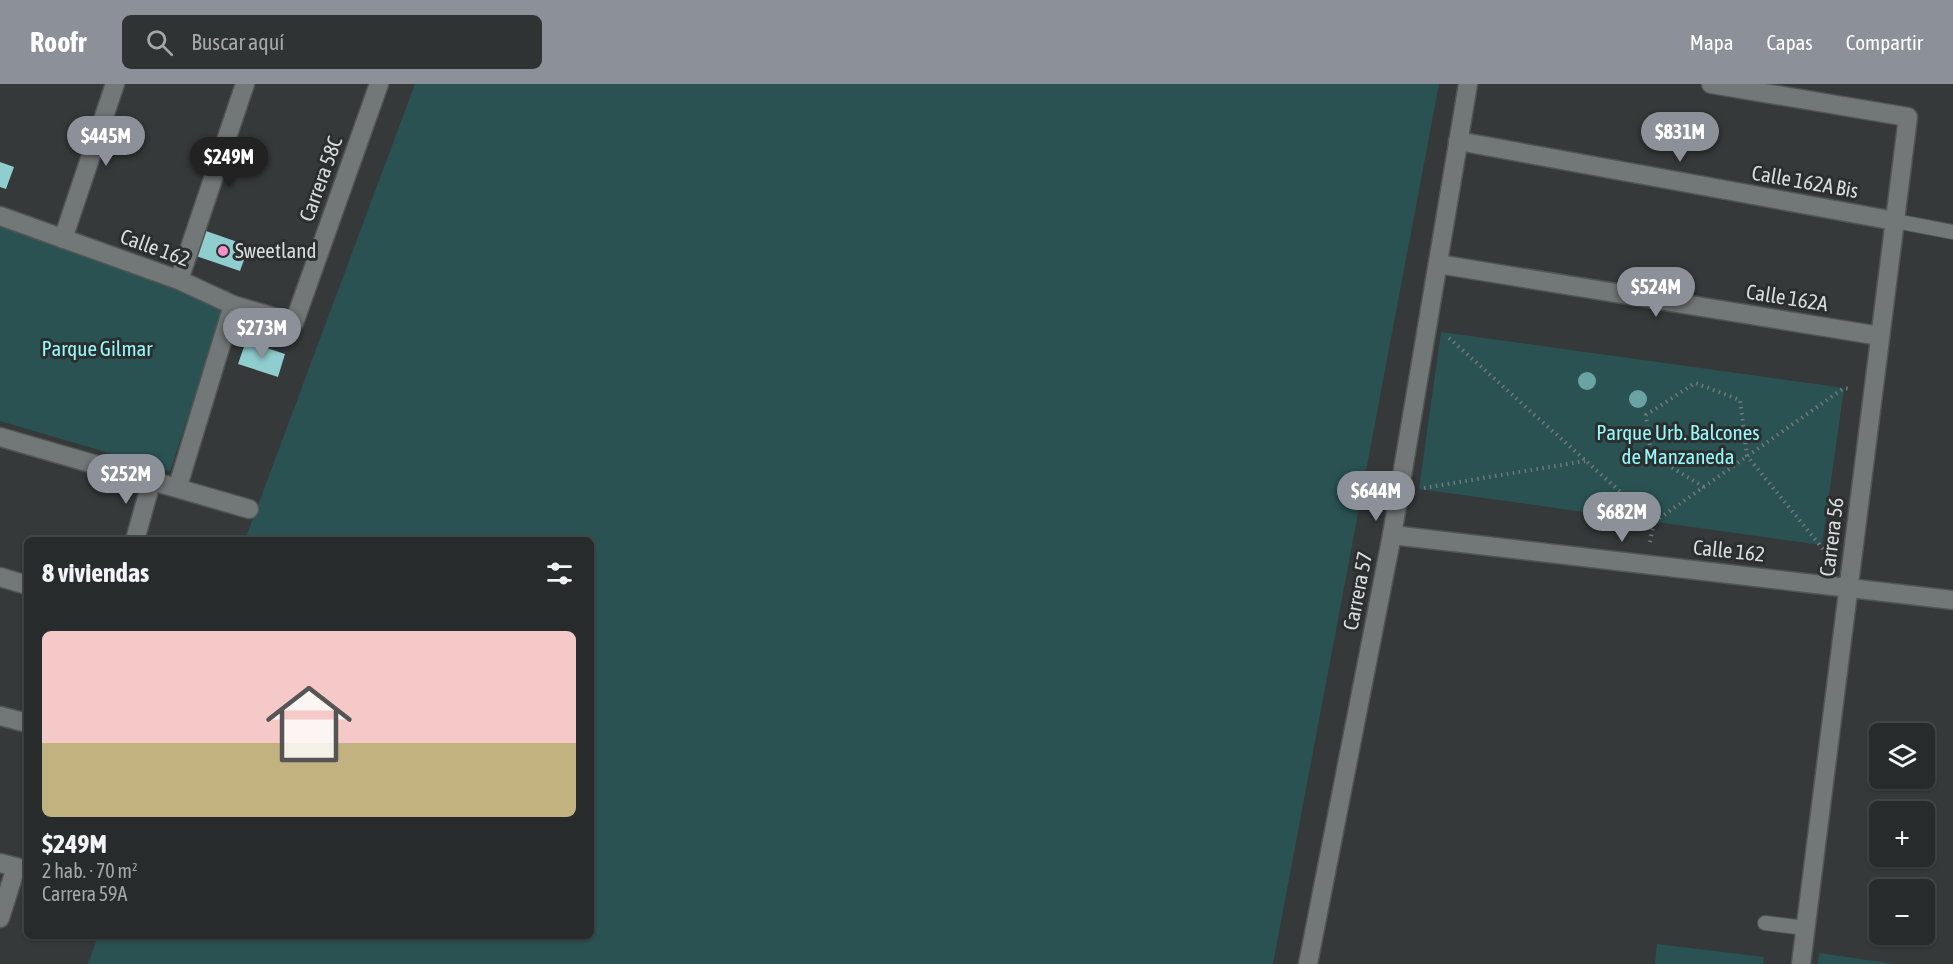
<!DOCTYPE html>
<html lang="es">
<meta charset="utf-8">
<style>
:root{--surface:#282b2b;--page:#303333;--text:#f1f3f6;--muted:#a5a7a9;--line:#444747;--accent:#8c9099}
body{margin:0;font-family:"Asap Condensed",sans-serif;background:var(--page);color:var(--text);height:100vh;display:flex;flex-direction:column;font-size:22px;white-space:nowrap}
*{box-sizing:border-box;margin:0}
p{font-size:20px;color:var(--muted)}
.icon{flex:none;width:33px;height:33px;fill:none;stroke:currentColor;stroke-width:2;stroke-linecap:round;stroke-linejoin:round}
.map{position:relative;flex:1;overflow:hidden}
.panel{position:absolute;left:24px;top:453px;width:570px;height:402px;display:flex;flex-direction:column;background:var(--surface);border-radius:9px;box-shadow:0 2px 4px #0004,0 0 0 2px var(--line)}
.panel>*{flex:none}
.fabs{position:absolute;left:1869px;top:639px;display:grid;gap:12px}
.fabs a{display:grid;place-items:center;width:66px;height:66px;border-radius:9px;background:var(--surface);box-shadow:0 2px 4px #0004,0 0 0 2px var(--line);font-size:30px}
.price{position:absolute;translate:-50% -51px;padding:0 14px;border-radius:21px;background:var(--accent);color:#fff;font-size:20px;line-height:39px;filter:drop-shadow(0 2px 3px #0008)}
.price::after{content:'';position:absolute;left:50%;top:36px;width:18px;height:14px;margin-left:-9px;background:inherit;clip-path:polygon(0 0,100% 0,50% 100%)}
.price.current{background:#222;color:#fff}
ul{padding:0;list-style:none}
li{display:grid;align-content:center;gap:12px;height:318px;padding:0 18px}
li+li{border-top:2px solid var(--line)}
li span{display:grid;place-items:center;height:186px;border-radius:9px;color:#555}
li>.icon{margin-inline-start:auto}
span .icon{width:108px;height:108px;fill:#fffc;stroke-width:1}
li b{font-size:26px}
h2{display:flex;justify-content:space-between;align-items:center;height:72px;padding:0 18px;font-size:26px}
header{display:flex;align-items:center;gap:36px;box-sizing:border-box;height:84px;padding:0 30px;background:var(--accent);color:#fff}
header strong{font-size:28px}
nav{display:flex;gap:33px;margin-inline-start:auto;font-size:21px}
.search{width:420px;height:54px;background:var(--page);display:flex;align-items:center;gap:15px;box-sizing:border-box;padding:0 21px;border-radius:9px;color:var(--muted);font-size:22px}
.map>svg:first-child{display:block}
.green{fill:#2a5253}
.building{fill:#90cdce}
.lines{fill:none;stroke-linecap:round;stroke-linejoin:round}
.lane-casing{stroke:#525555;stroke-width:16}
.street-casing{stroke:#525555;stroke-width:21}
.path{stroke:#747878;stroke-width:4;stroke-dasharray:1.5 4.5;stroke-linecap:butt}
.lane{stroke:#727777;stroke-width:14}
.street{stroke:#727777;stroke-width:18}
.tree{fill:#6ba2a3}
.poi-dot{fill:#f98fc9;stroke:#2b2f2f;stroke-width:2}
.labels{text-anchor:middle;stroke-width:6;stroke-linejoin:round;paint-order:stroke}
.street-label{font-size:21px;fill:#dbdddd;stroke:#2b2f2f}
.poi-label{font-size:21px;fill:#dbdddd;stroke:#2b2f2f;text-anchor:start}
.park-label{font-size:21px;fill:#97f8fa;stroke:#2b2f2f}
</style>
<header>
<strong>Roofr</strong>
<div class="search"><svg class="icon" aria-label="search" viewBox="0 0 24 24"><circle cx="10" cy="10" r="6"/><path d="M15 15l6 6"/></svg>Buscar aquí</div>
<nav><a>Mapa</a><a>Capas</a><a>Compartir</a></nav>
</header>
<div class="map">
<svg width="1953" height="880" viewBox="0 0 1953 880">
<rect width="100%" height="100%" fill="#353939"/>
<!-- green -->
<g class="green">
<path d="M 415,0 L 1439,0 L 1273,880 L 88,880 L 98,852 L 591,852 L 591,456 L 245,456 Z"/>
<path d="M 0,132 L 230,207 L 170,387 L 0,337 Z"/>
<path d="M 1441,248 L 1844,304 L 1822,461 L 1419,405 Z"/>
<path d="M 1657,860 L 1764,873 L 1763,880 L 1655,880 Z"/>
<path d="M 1819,869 L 1895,880 L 1818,880 Z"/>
</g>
<!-- building -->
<g class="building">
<path d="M 0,78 L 14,83 L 6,105 L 0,103 Z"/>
<path d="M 206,147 L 249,162 L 240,187 L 196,172 Z"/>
<path d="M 246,257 L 285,270 L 278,293 L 238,280 Z"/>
</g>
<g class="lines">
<defs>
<g id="lane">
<path d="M 1895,137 L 1953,148"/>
<path d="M 1765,839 L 1805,844"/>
</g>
<g id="street">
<path d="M 1711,0 L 1908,33 L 1801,880"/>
<path d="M 1458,57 L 1895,137"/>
<path d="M 0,132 L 179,196 L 233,221 L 294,239 L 379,0"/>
<path d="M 63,155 L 115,0"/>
<path d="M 1438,180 L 1880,252"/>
<path d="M 179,196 L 245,0"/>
<path d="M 0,353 L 249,425"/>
<path d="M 178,402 L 233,221"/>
<path d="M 1392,451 L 1953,516"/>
<path d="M 135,456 L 152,395"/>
<path d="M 0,493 L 27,501"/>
<path d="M 0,632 L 27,639"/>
<path d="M 0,779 L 27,786"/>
<path d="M 0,834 L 16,783"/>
<path d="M 1308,880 L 1392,451 L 1468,0"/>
</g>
</defs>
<!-- lane casing -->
<use href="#lane" class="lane-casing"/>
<!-- street casing -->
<use href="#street" class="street-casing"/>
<!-- path -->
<g class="path">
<path d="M 1449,254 L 1654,438 L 1844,304 L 1851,305"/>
<path d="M 1704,403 L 1651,371 L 1646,331 L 1695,299 L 1740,316 L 1747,372 L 1828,471"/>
<path d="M 1424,404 L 1585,377"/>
<path d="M 1650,458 L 1654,438"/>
</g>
<!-- lane -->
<use href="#lane" class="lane"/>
<!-- street -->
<use href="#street" class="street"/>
</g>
<!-- trees -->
<g class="tree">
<circle cx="1587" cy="297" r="9"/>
<circle cx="1638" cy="315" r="9"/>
</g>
<!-- markers -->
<circle class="poi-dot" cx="223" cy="167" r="6"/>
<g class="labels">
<!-- street labels -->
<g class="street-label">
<text transform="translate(321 95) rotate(-70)" y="7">Carrera 58C</text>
<text transform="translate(1805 98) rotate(10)" y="7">Calle 162A Bis</text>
<text transform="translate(155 164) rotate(20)" y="7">Calle 162</text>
<text transform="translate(1787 214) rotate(9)" y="7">Calle 162A</text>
<text transform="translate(1832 453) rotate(-83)" y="7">Carrera 56</text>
<text transform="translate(1729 467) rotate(6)" y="7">Calle 162</text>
<text transform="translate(1358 507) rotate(-79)" y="7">Carrera 57</text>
</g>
<!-- poi labels -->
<g class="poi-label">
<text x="235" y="174">Sweetland</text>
</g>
<!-- park labels -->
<g class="park-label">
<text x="97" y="272">Parque Gilmar</text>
<text x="1678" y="356">Parque Urb. Balcones<tspan x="1678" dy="24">de Manzaneda</tspan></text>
</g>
</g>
</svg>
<div class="fabs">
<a><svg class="icon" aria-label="layers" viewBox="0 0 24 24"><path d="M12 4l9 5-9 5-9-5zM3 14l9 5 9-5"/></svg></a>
<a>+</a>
<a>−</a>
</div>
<b class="price" style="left:1680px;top:79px">$831M</b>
<b class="price" style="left:106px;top:83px">$445M</b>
<b class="price current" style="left:229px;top:104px">$249M</b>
<b class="price" style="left:1656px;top:234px">$524M</b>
<b class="price" style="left:262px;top:275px">$273M</b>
<b class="price" style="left:126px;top:421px">$252M</b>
<b class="price" style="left:1376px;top:438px">$644M</b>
<b class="price" style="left:1622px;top:459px">$682M</b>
<section class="panel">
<h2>8 viviendas<svg class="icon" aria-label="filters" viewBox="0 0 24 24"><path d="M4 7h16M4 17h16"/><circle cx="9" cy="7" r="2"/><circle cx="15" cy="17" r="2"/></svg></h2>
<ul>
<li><span style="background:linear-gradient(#f6c9c9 60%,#c2b280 0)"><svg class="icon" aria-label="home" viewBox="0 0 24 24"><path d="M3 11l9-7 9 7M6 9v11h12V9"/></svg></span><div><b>$249M</b><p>2 hab. · 70 m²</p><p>Carrera 59A</p></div></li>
</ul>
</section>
</div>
